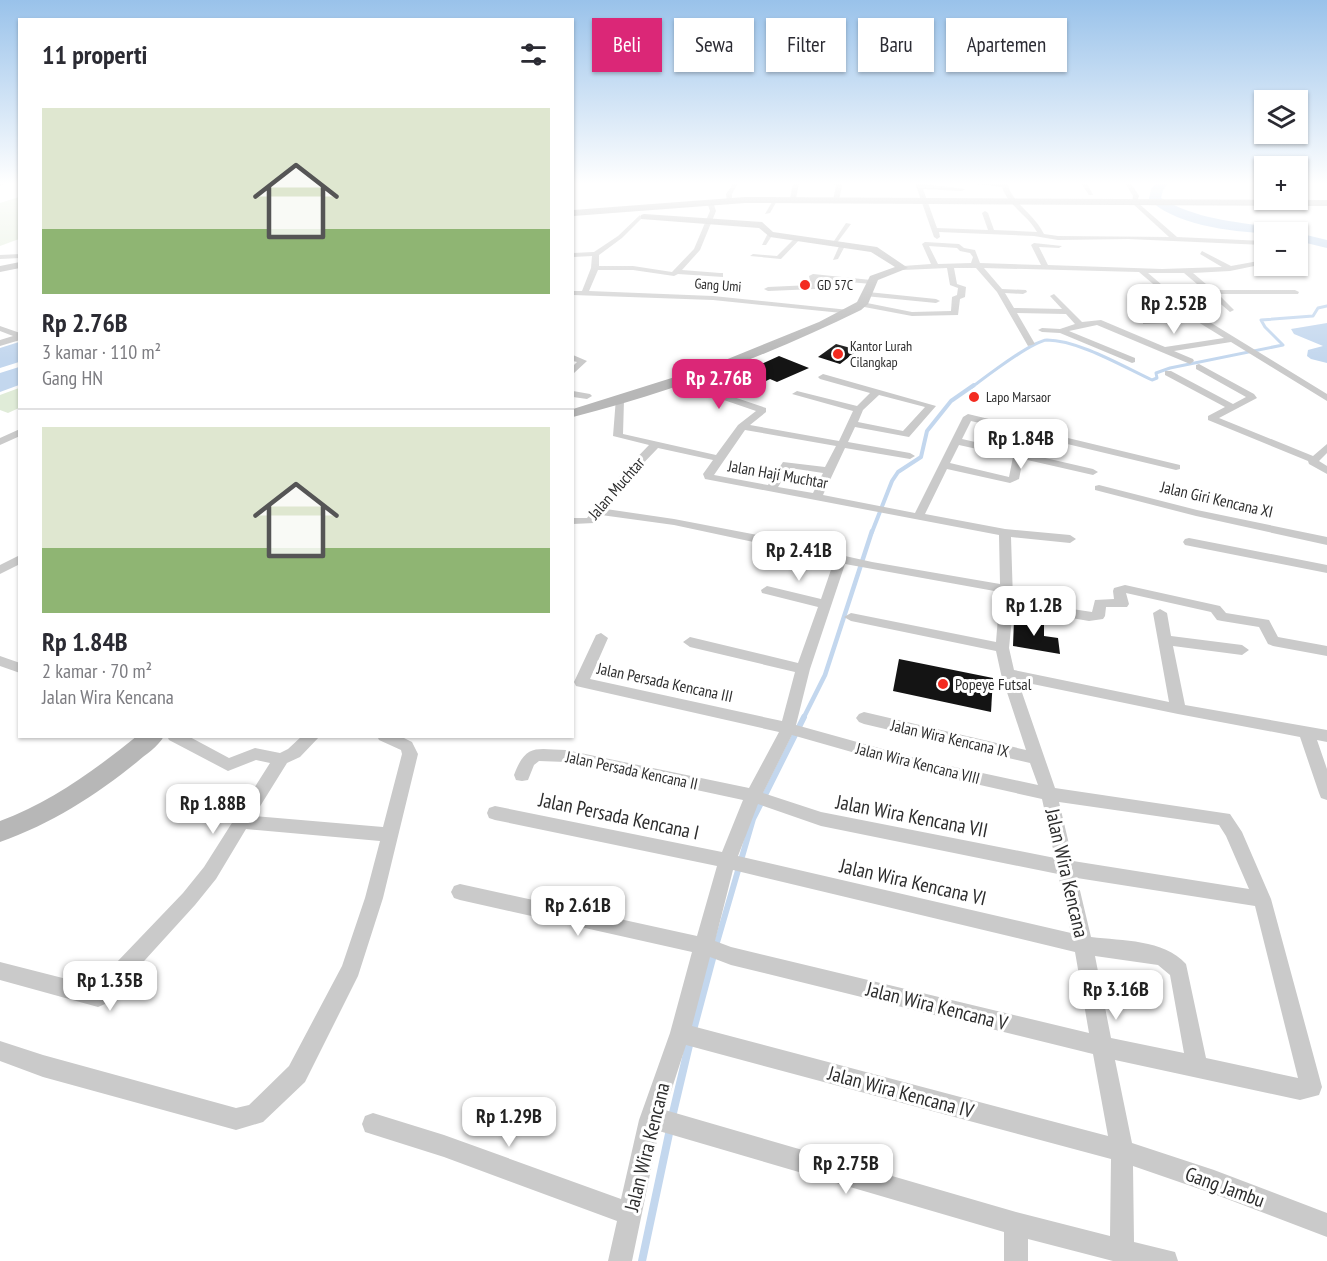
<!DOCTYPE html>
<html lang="id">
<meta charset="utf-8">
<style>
:root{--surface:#fff;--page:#f7f7f7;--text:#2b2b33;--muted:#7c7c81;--line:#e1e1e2;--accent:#db2777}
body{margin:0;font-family:"PT Sans Narrow",sans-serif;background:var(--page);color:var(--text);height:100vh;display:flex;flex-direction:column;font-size:22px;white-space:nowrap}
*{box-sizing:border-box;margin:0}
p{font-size:20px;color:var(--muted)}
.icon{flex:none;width:33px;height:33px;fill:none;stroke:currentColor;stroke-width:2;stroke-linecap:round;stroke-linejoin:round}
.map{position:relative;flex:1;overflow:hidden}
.sheet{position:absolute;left:18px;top:18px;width:556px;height:720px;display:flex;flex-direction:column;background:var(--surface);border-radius:0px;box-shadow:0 2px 4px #0004}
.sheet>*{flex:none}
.guide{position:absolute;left:592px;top:18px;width:570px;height:54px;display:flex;gap:12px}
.tools{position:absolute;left:1254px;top:90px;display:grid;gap:12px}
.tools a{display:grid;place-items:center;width:54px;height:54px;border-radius:0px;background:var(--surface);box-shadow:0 2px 4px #0004;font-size:30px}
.price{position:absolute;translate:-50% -51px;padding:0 14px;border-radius:12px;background:#fff;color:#222;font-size:20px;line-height:39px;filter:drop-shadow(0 2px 3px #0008)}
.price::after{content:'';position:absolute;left:50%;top:36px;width:18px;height:14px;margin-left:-9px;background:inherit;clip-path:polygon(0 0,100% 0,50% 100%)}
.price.on{background:var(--accent);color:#fff}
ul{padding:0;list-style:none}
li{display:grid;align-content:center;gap:12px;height:318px;padding:0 24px}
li+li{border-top:2px solid var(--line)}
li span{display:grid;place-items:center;height:186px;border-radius:0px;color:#555}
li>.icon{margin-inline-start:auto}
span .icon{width:108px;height:108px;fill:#fffc;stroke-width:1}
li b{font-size:26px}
h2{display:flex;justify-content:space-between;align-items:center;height:72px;padding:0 24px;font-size:26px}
.pill{padding:0 21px;border-radius:0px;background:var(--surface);box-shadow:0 2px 4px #0004;font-size:21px;line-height:54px}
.pill.on{background:var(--accent);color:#fff}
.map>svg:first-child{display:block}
.green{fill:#e0ecd8}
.water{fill:#c3d7ee}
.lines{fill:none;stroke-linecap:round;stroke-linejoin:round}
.stream-far4{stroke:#c3d7ee;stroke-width:3}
.stream-far3{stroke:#c3d7ee;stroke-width:4}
.stream-far2{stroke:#c3d7ee;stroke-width:4.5}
.stream-far1{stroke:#c3d7ee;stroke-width:6}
.stream{stroke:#c3d7ee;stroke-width:8}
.river{fill:#c3d7ee;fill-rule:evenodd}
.building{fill:#141414}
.street{fill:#cacaca;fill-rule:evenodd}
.secondary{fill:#b7b7b7;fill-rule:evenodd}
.poi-dot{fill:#f32b20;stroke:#fff;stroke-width:2}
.labels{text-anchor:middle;stroke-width:6;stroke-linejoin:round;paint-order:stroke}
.far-street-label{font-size:14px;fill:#2d2d2d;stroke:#fff}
.far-poi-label{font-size:14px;fill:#2d2d2d;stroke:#fff;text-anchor:start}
.street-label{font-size:16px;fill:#2d2d2d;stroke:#fff}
.poi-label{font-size:16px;fill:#2d2d2d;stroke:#fff;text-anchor:start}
.near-street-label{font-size:20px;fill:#2d2d2d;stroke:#fff}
</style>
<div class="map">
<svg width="1327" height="1261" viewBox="0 0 1327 1261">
<rect width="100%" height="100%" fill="#fff"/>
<!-- green -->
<g class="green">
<path d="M 19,197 L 19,239 L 0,246 L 0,203 Z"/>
<path d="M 19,388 L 19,408 L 8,413 L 0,410 L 0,395 Z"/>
</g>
<!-- water -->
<g class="water">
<path d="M 1327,323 L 1327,363 L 1311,359 L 1307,356 L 1308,350 L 1323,346 L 1294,334 L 1291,329 Z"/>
<path d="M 19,342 L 19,362 L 0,368 L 0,348 Z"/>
<path d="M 19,367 L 19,385 L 0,392 L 0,373 Z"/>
</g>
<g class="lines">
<!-- stream-far4 -->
<path class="stream-far4" d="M 972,387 C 987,376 1032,341 1047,340 C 1078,340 1124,367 1152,380 L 1157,378 L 1156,373 L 1170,368 L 1283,345 L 1265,327 L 1261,320 L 1313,316 L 1318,308 L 1327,306"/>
<!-- stream-far3 -->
<path class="stream-far3" d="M 872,532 L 892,481 L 898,472 L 921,457 L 927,431 L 951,401 L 974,385"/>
<!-- stream-far2 -->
<path class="stream-far2" d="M 803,719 L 825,675 L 872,531"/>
<!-- stream-far1 -->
<g class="stream-far1">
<path d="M 716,946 L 753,819 L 804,717"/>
<path d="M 712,957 L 713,954"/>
</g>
<!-- stream -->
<g class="stream">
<path d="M 693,1030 L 713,955"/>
<path d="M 672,1117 L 690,1041"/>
<path d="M 642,1261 L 670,1129"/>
</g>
<!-- river -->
<g class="river">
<path d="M 1156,183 L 1169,183 L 1163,190 L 1161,198 C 1197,220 1238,222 1279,228 L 1286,232 C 1252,236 1174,227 1149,199 L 1151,189 Z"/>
<path d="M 1298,233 L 1327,240 L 1327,248 L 1298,241 Z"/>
</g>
</g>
<!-- building -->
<g class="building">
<path d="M 836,344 L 858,350 L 840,364 L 818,357 Z"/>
<path d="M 779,356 L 809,368 L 777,382 L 770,379 L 760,384 L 737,375 Z"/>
<path d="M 1014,619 L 1044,624 L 1044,636 L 1058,638 L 1060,654 L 1013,646 Z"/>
<path d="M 899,659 L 993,678 L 991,712 L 893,691 Z"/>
</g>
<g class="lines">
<!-- street -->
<g class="street">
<path d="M 0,183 L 6,183 L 0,186 Z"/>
<path d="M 734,183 L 737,185 L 732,194 L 732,201 L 727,202 L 726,194 Z"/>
<path d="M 793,183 L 799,183 L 796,199 L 793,201 L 790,199 Z"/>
<path d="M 834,183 L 840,183 L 842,186 L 839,200 L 836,202 L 833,200 L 836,186 Z"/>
<path d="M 915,183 L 965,189 L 962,191 L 923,189 L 937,228 L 988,230 L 982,213 L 985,211 L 988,213 L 994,230 L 1037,232 C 1028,215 1008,206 1002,187 L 970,183 L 1007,183 C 1013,204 1034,214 1044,234 L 1058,236 L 1169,237 L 1132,203 L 1133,196 L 1125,183 L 1131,183 L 1139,196 L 1137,202 L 1177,237 L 1264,241 L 1264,245 L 1128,239 L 1058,240 L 1034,236 L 939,232 L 940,237 L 937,239 L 934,237 Z"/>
<path d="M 1081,183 L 1087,183 L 1093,195 L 1089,195 Z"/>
<path d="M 775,197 L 778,199 L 770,213 L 765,214 Z"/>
<path d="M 710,200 L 713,202 L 716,211 L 700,250 L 682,270 L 720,273 L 723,273 L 723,277 L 678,274 L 674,276 L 633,270 L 598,270 L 589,291 L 713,296 L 849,310 L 853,312 L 852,314 L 713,300 L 573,295 L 573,291 L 582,291 L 591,268 L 592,256 L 573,257 L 573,253 L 594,252 L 618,236 L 640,215 L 642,218 L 622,238 L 599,255 L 599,266 L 633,266 L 672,272 L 694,249 L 710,211 L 707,202 Z"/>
<path d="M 846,223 L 851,224 L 836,244 L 832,244 Z"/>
<path d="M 768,233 L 773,234 L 766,245 L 762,245 Z"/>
<path d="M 797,236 L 802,237 L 781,259 L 750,256 L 753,254 L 777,256 Z"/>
<path d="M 843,242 L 846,244 L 838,259 L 833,260 L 840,244 Z"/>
<path d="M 925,242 L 959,244 L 964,248 L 975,250 L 980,263 L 1041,265 L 1031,245 L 1034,243 L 1062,246 L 1059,248 L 1039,247 L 1048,265 L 1162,269 L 1222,267 L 1200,254 L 1202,251 L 1231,266 L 1264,260 L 1264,264 L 1230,271 L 1193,273 L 1213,290 L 1295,290 L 1299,292 L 1298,294 L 1218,294 L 1234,310 L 1230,312 L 1215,299 L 1181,300 L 1203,318 L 1327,394 L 1327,401 L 1231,342 L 1174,351 L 1193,359 L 1194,361 L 1190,364 L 1097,325 L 1069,331 L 1135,358 L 1135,362 L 1132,363 L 1060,333 L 1042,332 L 1038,330 L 1042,328 L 1060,329 L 1075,324 L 1066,314 L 1017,313 L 1035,344 L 1028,346 L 997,292 L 976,268 L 954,268 L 957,284 L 966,287 L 965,297 L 960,299 L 958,315 L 912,316 L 859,306 L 858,304 L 862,302 L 912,312 L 951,311 L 952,297 L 957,295 L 958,288 L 950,285 L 947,268 L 903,270 L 899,268 L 903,266 L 931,264 L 922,244 ZM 929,246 L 957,248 L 960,251 L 970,253 L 973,257 L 971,263 L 938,264 ZM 984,268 L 1139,272 L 1193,318 L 1146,320 L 1143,320 L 1143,324 L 1198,322 L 1224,338 L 1165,347 L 1101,320 L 1082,322 L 1054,294 L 1050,296 L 1062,309 L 1014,308 L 1005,293 L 1023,294 L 1027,292 L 1026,290 L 1002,289 ZM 1148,273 L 1184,273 L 1210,295 L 1175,296 Z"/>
<path d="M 20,254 L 20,258 L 0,259 L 0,255 Z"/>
<path d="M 813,274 L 871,280 L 875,282 L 871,284 L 817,279 L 819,287 L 815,289 L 768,291 L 764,289 L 768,287 L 811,285 L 809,276 Z"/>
<path d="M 868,292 L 936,299 L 940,301 L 936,303 L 865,296 L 865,292 Z"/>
<path d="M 0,326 L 20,333 L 20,340 L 0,346 L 0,340 L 13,336 L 0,331 Z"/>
<path d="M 573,355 L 587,361 L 573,374 L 573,366 L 577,362 L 573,361 Z"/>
<path d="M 1199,364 L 1254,394 L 1257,398 L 1219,418 L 1313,456 L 1327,444 L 1327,453 L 1319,461 L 1327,466 L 1327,474 L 1309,464 L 1308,461 L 1208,420 L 1208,416 L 1225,407 L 1165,375 L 1165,371 L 1171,371 L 1233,404 L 1246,397 L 1196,369 L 1196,365 Z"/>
<path d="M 823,374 L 936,406 L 909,437 L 855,427 L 848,442 L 910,453 L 915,456 L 910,459 L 845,448 L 823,495 L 915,513 L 963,417 L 968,414 L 1180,465 L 1180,469 L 1176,470 L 971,421 L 962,439 L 1093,469 L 1098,472 L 1093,475 L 1023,459 L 1019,479 L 1010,483 L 947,469 L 925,514 L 1005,529 L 1070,535 L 1076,539 L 1070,543 L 1011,537 L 1013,600 L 1092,612 L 1095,600 L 1114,599 L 1113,591 L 1114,588 L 1125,585 L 1220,606 L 1226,613 L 1269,620 L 1278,637 L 1327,646 L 1327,656 L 1273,646 L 1268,644 L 1259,627 L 1222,621 L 1217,620 L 1211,612 L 1126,593 L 1129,604 L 1127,607 L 1106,607 L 1105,616 L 1103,619 L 1089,621 L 1013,608 L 1009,648 L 1014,670 L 1169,702 L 1153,613 L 1160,609 L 1167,613 L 1171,636 L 1242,645 L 1249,650 L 1242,655 L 1173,646 L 1185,705 L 1327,730 L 1327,742 L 1317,740 L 1327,769 L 1327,800 L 1321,798 L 1319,793 L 1300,737 L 1178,714 L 1018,681 L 1055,788 L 1230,814 L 1242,832 L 1271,899 L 1322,1087 L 1319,1095 L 1300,1100 L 1115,1060 L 1132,1143 L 1214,1170 L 1327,1213 L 1327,1237 L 1214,1194 L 1133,1166 L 1134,1242 L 1175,1252 L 1178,1261 L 1113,1261 L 1028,1239 L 1028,1261 L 1004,1261 L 1004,1232 L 659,1131 L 632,1261 L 608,1261 L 617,1221 L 444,1157 L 365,1132 L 362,1124 L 365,1116 L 373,1113 L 444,1135 L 621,1199 L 639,1120 L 670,1033 L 692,952 L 460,900 L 454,898 L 451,892 L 454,886 L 460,884 L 697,936 L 717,866 L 495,820 L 489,818 L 487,813 L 489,808 L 495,806 L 722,852 L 743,800 L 566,762 L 539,761 L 534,765 L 528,780 L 522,781 L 516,780 L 514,775 C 526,743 536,749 566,750 L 749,788 L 779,732 L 576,686 L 574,682 L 596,635 L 601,633 L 608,638 L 590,679 L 782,721 L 795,672 L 690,647 L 683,642 L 690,637 L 798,663 L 818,607 L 762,593 L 761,590 L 767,586 L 821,599 L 834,561 L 796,553 L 794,550 L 796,547 L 800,546 L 872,562 L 1000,584 L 999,535 L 705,479 L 703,474 L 713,460 L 658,448 L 633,474 L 606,509 L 674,519 L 768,537 L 772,538 L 774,541 L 772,544 L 768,545 L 674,525 L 601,515 L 594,523 L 573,524 L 573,518 L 587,518 L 625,470 L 649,445 L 613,436 L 616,398 L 624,400 L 623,434 L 716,455 L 738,425 L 756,411 L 677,384 L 677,380 L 683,380 L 766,408 L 766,412 L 750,425 L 839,441 L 853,411 L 792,394 L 797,391 L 857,406 L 870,393 L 820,379 L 818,377 ZM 879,395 L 925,407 L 903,431 L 858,422 L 863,410 ZM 745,430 L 836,446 L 825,467 L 783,462 L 768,485 L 714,475 ZM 959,445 L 1013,457 L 1009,477 L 950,463 ZM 790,468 L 823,473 L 813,493 L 778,487 ZM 845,564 L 1000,592 L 996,642 L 851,613 L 844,617 L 851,621 L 996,651 L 1001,674 L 1026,750 L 864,712 L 859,714 L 856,718 L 859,722 L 864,724 L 1030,763 L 1038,785 L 922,760 L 796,725 L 810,669 ZM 792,735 L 922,772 L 1042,799 L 1055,858 L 821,812 L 763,793 ZM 1059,802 L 1219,825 L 1226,836 L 1249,889 L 1073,861 ZM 758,804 L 821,826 L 1058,874 L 1071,933 L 738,856 ZM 733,870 L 1075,952 L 1089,1033 L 731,947 L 715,941 ZM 1077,878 L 1255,906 L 1298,1078 L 1206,1058 L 1186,964 C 1163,939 1123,941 1091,937 ZM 1095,956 L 1158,965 L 1170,975 L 1184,1053 L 1111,1038 ZM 710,957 L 731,965 L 1093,1054 L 1108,1136 L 692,1026 ZM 686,1045 L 1111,1159 L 1110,1236 L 1016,1212 L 665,1110 Z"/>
<path d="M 573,391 L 590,394 L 592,396 L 587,399 L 573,397 Z"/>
<path d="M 20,429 L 20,436 L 0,445 L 0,438 Z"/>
<path d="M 1099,485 L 1197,510 L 1327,537 L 1327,545 L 1196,516 L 1095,490 L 1095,486 Z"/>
<path d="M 1189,538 L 1327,565 L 1327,573 L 1185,545 L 1183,542 L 1185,539 Z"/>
<path d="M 20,555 L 20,564 L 0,574 L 0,565 Z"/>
<path d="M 0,656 L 20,663 L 20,673 L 0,666 Z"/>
<path d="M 167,736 L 188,736 L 229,758 L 255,748 L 280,753 L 288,749 L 302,736 L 320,736 L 300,757 L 287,763 L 254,816 L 383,827 L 402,754 L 401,750 L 379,740 L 377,736 L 400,736 L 412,742 L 418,754 L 383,898 L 358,976 L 305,1082 L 263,1122 L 236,1130 L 43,1077 L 0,1061 L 0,1041 L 43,1055 L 236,1108 L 249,1105 L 289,1066 L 342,966 L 365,898 L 380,841 L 246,829 L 216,879 L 195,905 L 105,1004 L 98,1007 L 0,980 L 0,962 L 94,986 L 183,893 L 204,867 L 270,763 L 256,760 L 228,771 L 169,740 Z"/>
</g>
<!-- secondary -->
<g class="secondary">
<path d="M 745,197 L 1327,200 L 1327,206 L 745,203 L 573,216 L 573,210 Z"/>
<path d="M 644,214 L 762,222 L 773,232 L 877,247 L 908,268 L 878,280 L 868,304 L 861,310 C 769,355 672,392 573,417 L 573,409 L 713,365 L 819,322 L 857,302 L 870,276 L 895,267 L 871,252 L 770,237 L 759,228 L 641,219 L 641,215 Z"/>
<path d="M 20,262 L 20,268 L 0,272 L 0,266 Z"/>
<path d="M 137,736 L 164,736 C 158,747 146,754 137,762 C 95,796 51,824 0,842 L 0,821 C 51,802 95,770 137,736 Z"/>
</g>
</g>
<!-- sky -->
<linearGradient id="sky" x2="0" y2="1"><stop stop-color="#99c2ea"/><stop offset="0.51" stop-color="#fff"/><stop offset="1" stop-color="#fff" stop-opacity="0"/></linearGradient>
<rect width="1327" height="359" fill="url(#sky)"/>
<!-- markers -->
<g class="poi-dot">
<circle cx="805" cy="285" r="6"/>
<circle cx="838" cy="354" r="6"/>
<circle cx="974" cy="397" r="6"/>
<circle cx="943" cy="684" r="6"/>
</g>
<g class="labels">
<!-- far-street labels -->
<g class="far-street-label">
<text transform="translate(718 285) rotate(4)" y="5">Gang Umi</text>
</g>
<!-- far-poi labels -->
<g class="far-poi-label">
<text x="817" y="290">GD 57C</text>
<text x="850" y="351">Kantor Lurah<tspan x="850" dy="16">Cilangkap</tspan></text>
<text x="986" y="402">Lapo Marsaor</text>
</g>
<!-- street labels -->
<g class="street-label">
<text transform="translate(778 474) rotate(10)" y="6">Jalan Haji Muchtar</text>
<text transform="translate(616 488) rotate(-49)" y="6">Jalan Muchtar</text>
<text transform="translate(1217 499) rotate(13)" y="6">Jalan Giri Kencana XI</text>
<text transform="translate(665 682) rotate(12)" y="6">Jalan Persada Kencana III</text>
<text transform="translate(950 738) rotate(13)" y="6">Jalan Wira Kencana IX</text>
<text transform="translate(918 763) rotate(14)" y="6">Jalan Wira Kencana VIII</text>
<text transform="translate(632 770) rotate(12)" y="6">Jalan Persada Kencana II</text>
</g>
<!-- poi labels -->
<g class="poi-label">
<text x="955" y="690">Popeye Futsal</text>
</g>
<!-- near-street labels -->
<g class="near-street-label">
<text transform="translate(619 816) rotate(12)" y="7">Jalan Persada Kencana I</text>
<text transform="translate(912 816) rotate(11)" y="7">Jalan Wira Kencana VII</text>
<text transform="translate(1067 873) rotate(77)" y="7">Jalan Wira Kencana</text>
<text transform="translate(913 882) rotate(13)" y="7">Jalan Wira Kencana VI</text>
<text transform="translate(937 1006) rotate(14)" y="7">Jalan Wira Kencana V</text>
<text transform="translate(901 1092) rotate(15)" y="7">Jalan Wira Kencana IV</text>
<text transform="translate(647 1147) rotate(-76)" y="7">Jalan Wira Kencana</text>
<text transform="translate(1225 1187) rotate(20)" y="7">Gang Jambu</text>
</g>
</g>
</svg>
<div class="tools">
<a><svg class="icon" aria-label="layers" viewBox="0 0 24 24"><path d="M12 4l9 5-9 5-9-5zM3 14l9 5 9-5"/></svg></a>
<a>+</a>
<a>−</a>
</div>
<b class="price" style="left:1174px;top:335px">Rp 2.52B</b>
<b class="price on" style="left:719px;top:410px">Rp 2.76B</b>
<b class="price" style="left:1021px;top:470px">Rp 1.84B</b>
<b class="price" style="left:799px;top:582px">Rp 2.41B</b>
<b class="price" style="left:1034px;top:637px">Rp 1.2B</b>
<b class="price" style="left:213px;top:835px">Rp 1.88B</b>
<b class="price" style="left:578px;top:937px">Rp 2.61B</b>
<b class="price" style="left:110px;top:1012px">Rp 1.35B</b>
<b class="price" style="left:1116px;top:1021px">Rp 3.16B</b>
<b class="price" style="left:509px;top:1148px">Rp 1.29B</b>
<b class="price" style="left:846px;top:1195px">Rp 2.75B</b>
<div class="guide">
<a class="pill on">Beli</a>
<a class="pill">Sewa</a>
<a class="pill">Filter</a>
<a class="pill">Baru</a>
<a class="pill">Apartemen</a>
</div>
<section class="sheet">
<h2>11 properti<svg class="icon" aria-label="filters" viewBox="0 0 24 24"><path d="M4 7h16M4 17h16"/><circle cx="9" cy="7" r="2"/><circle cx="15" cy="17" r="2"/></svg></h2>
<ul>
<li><span style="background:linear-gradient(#dfe7d0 65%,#8fb573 0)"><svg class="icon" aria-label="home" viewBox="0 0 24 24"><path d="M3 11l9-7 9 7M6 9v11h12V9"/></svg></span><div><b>Rp 2.76B</b><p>3 kamar · 110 m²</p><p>Gang HN</p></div></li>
<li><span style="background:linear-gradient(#dfe7d0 65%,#8fb573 0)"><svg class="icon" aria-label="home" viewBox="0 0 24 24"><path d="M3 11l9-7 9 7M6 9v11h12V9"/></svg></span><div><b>Rp 1.84B</b><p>2 kamar · 70 m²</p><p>Jalan Wira Kencana</p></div></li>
</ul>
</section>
</div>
